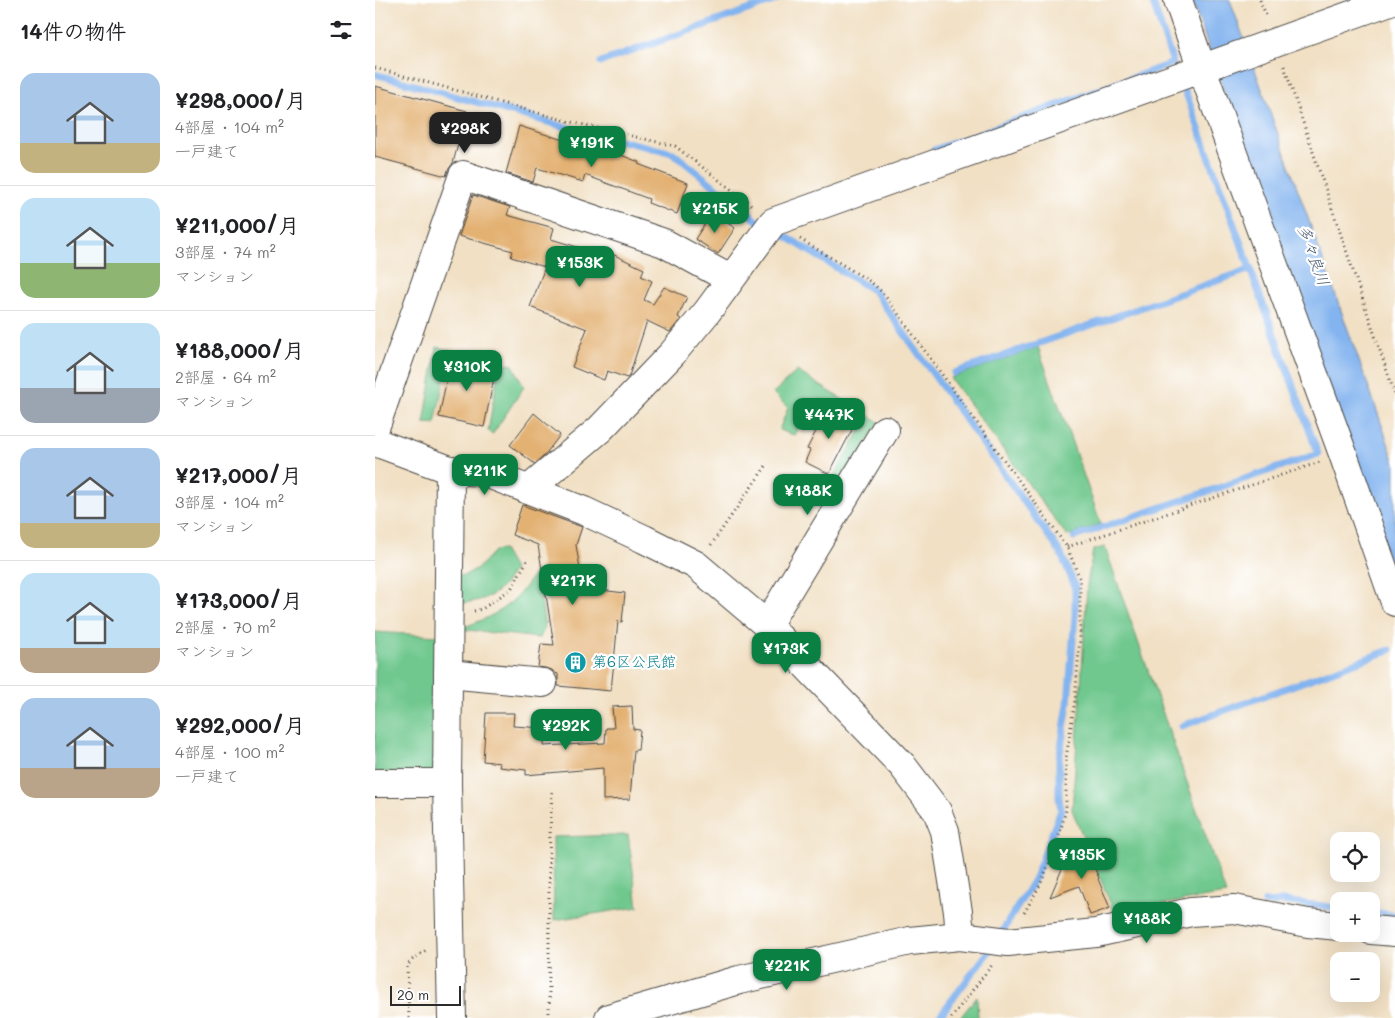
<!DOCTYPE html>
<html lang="ja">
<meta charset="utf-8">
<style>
:root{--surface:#fff;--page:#f2f2f2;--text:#202124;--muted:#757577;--line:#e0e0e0;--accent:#0b8043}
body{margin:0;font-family:Mali,"Klee One",sans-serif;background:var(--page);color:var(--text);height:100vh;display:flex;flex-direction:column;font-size:19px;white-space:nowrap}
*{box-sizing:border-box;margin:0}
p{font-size:16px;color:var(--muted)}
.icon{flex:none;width:28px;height:28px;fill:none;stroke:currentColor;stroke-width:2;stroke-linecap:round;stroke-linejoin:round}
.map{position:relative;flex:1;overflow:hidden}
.panel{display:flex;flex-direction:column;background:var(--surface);width:375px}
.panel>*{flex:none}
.controls{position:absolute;left:955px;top:832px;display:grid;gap:10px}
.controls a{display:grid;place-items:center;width:50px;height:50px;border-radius:10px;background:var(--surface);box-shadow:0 5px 20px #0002;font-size:25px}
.scale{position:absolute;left:15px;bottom:12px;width:71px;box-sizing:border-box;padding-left:5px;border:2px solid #2b2b2b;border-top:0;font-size:14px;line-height:18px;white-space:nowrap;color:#2b2b2b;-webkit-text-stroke:4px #fff;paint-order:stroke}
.price{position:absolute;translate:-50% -42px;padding:0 11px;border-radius:10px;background:var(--accent);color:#fff;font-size:16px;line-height:32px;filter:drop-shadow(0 1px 2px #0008)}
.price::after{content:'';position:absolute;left:50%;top:30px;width:15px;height:11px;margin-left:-8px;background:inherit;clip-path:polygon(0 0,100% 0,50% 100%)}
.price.selected{background:#222;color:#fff}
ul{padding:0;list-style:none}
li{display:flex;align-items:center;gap:15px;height:125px;padding:0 20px}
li+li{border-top:1px solid var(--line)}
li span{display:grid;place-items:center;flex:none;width:140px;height:100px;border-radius:15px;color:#555}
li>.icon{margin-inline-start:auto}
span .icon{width:60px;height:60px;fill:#fffc;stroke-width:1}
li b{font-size:21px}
h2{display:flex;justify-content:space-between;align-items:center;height:60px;padding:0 20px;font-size:21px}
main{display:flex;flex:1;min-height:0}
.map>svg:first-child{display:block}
.green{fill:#70c88e;stroke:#4e7a5c}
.water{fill:#83b4ef;stroke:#57708d}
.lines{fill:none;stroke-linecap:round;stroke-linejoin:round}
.stream{stroke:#83b4ef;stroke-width:7}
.building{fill:#e3b172}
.minor-casing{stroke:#494642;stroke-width:30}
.path{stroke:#494642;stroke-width:3;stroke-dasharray:1 4;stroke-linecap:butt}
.minor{stroke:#fff;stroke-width:28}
.labels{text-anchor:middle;stroke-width:4.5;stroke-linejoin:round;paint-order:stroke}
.culture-label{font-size:15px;fill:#0d838f;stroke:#fff;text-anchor:start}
.water-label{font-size:16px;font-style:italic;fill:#4a5b70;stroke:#fff}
</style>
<main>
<section class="panel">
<h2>14件の物件<svg class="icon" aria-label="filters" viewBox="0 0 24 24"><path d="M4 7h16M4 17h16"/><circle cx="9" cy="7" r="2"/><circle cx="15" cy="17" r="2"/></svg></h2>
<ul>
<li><span style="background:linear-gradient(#a9c7e8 70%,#c2b280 0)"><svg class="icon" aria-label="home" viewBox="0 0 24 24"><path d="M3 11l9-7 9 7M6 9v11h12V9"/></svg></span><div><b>¥298,000/月</b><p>4部屋 · 104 m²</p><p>一戸建て</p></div></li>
<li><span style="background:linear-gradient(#bfe0f5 65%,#8fb573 0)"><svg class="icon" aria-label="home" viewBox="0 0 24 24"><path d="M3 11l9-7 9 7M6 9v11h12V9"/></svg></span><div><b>¥211,000/月</b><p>3部屋 · 74 m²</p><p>マンション</p></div></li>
<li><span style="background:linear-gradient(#bfe0f5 65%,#9aa5b1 0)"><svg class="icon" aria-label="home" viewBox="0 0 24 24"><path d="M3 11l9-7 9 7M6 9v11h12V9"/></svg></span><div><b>¥188,000/月</b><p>2部屋 · 64 m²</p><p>マンション</p></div></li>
<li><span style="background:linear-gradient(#a9c7e8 75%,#c2b280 0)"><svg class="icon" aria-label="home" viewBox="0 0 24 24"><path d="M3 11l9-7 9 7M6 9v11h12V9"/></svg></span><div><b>¥217,000/月</b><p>3部屋 · 104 m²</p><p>マンション</p></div></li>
<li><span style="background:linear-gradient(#bfe0f5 75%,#b9a48a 0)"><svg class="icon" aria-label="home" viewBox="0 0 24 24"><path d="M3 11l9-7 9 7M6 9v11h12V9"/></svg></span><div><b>¥173,000/月</b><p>2部屋 · 70 m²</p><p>マンション</p></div></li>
<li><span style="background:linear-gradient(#a9c7e8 70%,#b9a48a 0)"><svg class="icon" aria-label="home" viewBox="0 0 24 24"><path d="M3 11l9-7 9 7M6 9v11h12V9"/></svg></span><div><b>¥292,000/月</b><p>4部屋 · 100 m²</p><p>一戸建て</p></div></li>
</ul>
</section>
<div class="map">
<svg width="1020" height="1018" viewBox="0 0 1020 1018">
<rect width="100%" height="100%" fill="#fff"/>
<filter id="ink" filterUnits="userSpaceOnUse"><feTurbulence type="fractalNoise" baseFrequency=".02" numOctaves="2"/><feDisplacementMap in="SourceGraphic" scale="10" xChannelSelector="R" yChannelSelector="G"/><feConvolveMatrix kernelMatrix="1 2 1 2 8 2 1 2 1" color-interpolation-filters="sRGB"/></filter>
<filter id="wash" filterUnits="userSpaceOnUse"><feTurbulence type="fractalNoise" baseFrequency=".0096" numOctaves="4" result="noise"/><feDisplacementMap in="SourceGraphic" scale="20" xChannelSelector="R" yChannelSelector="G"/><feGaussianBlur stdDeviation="1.12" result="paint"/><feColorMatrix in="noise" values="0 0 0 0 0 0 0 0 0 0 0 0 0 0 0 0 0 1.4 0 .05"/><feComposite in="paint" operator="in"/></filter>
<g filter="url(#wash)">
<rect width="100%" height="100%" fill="#f1e0c4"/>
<!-- green -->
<g class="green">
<path d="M 62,347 L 138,365 L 149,387 L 117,435 L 113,431 L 124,367 L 74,357 L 60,424 L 49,423 Z"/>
<path d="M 663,347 L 726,524 L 692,536 L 575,378 Z"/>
<path d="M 422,371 L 504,422 L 454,504 L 445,499 L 489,424 L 445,400 L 419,435 L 404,430 L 413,408 L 398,393 Z"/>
<path d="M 730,547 L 851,894 L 739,912 L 697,810 L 706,686 L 712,585 L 718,550 Z"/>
<path d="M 128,550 L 139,569 C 126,593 116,599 89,603 L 79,594 L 80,576 L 90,575 L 104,567 L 119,551 Z"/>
<path d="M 162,570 L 170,628 L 164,638 L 84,629 C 100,623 117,617 131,606 C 144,597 153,582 162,570 Z"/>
<path d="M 0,632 L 64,636 L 62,773 L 0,772 Z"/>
<path d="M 253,835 L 263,907 L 179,920 L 178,837 Z"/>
<path d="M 602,996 L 603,1018 L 585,1018 Z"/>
</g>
<!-- water -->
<path class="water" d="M 817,0 L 855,0 L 1001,408 L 1020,463 L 1020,578 Z"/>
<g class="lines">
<!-- stream -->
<g class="stream">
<path d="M 226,62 L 401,0"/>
<path d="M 0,74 L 190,127 L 298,153 L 383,221 L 390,224"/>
<path d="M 559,150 L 798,63 L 777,0"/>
<path d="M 399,229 L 499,291 L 685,552 L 700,586 L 700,615 L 693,704 L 684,760 L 684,797 L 686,810 L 660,878 L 625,935"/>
<path d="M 579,373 L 876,269"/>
<path d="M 699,537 L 943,454 L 809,88"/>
<path d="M 807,726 L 1015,650"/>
<path d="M 890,902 L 897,903 L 907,901 L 964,908"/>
<path d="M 996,912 L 1020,915"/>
<path d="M 563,1018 L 618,946"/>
</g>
</g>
<g id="blocks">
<!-- building -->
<g class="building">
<path d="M 0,86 L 92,111 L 78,163 L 73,170 L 71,176 L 0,157 Z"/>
<path d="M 144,126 L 236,155 L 238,152 L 264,162 L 263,164 L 313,183 L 302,214 L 273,203 L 274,199 L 210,175 L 208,182 L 162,168 L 158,182 L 131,173 Z"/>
<path d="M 98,195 L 135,207 L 132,215 L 179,228 L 176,239 L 229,255 L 231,251 L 269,269 L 266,276 L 277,281 L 269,300 L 278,304 L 289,287 L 312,297 L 303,317 L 306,319 L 295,332 L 272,321 L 254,376 L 252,378 L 232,371 L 229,380 L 197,367 L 212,329 L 155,307 L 170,267 L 136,257 L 138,251 L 84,236 Z"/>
<path d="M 337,213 L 360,228 L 343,254 L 320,239 Z"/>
<path d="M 76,358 L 121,368 L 109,427 L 64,417 Z"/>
<path d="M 453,407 L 481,422 L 454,474 L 430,462 L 435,450 L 432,449 Z"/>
<path d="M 159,413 L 185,435 L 169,456 L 160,464 L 135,445 Z"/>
<path d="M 147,505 L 207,527 L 201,545 L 208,588 L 250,593 L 247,622 L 243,621 L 236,691 L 183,686 L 183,674 L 180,673 L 177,670 L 170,668 L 163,667 L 166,644 L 179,645 L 163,545 L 137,535 Z"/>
<path d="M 257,706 L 258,729 L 265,730 L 263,750 L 259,750 L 255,799 L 228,800 L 228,768 L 151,775 L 151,770 L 124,767 L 125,763 L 108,761 L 111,713 L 139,713 L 138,726 L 170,728 L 169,746 L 230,743 L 231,728 L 239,728 L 237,707 Z"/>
<path d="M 708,843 L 724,878 L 723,879 L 735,908 L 715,915 L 704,886 L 675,897 L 696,848 Z"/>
</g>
</g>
</g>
<g filter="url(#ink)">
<use href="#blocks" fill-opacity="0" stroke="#494642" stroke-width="1"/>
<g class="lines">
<defs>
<g id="minor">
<path d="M 803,0 L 827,69 L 968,454 L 1020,602"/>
<path d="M 0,428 L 88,175 L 289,243 L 355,279"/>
<path d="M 0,442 L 75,470 L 108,472 L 209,511 L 269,539 L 321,565 L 392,625 L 527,765 L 562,811 L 570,831 L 583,912 L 585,936"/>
<path d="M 75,470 L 72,783 L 77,1018"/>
<path d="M 153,490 L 225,429 L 297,354 L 332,312 L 398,222 L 1018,0"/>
<path d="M 392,625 L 510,430"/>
<path d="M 73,674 L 168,683"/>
<path d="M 0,783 L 72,783"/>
<path d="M 996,930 L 1020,932"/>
<path d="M 234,1018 L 364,980 L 535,941 L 585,936 L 633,942 L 721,933 L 816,912 L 859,909 L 933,923 L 964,926"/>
</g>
</defs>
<!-- minor casing -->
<use href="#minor" class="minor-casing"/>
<!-- path -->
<g class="path">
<path d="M 885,0 L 892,18"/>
<path d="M 909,66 L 1020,395"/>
<path d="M 0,68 L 192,121 L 300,146 L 379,207"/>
<path d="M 425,239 L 496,282 L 508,293 L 692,547 L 705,579 L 705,638 L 700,700 L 691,758 L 691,810 L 681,847 L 665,885 L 648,915"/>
<path d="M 336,545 L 391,466"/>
<path d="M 692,547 L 945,462"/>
<path d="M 99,611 L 107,609 L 136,589 L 153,559"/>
<path d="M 34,1018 L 32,966 L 37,960 L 51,950"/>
<path d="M 174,1018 L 174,857 L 177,791"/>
<path d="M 576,1018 L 617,965"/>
</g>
<!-- minor -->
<use href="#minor" class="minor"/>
</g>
</g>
<!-- icons -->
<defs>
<symbol id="building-disc" viewBox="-11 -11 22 22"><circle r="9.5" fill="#0f9aa8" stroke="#fff"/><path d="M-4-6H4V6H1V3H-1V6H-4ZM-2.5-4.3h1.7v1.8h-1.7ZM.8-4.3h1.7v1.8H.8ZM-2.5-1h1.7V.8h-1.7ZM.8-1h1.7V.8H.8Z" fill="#fff"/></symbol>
</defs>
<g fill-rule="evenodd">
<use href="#building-disc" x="188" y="650" width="25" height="25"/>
</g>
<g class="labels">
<!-- culture labels -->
<g class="culture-label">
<text x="217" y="667">第6区公民館</text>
</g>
<!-- water labels -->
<g class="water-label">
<text transform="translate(939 255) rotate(70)" y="6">多々良川</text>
</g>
</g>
</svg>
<div class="controls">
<a><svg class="icon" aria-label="locate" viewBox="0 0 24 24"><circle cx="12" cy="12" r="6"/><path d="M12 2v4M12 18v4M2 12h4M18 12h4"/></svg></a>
<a>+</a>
<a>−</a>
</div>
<div class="scale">20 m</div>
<b class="price selected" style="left:90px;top:154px">¥298K</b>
<b class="price" style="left:217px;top:168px">¥191K</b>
<b class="price" style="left:340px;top:234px">¥215K</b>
<b class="price" style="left:205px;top:288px">¥153K</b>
<b class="price" style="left:92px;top:392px">¥310K</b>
<b class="price" style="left:454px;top:440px">¥447K</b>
<b class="price" style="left:110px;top:496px">¥211K</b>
<b class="price" style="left:433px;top:516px">¥188K</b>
<b class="price" style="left:198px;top:606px">¥217K</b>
<b class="price" style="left:411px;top:674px">¥173K</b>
<b class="price" style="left:191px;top:751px">¥292K</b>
<b class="price" style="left:707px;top:880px">¥135K</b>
<b class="price" style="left:772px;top:944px">¥188K</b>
<b class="price" style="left:412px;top:991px">¥221K</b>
</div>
</main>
